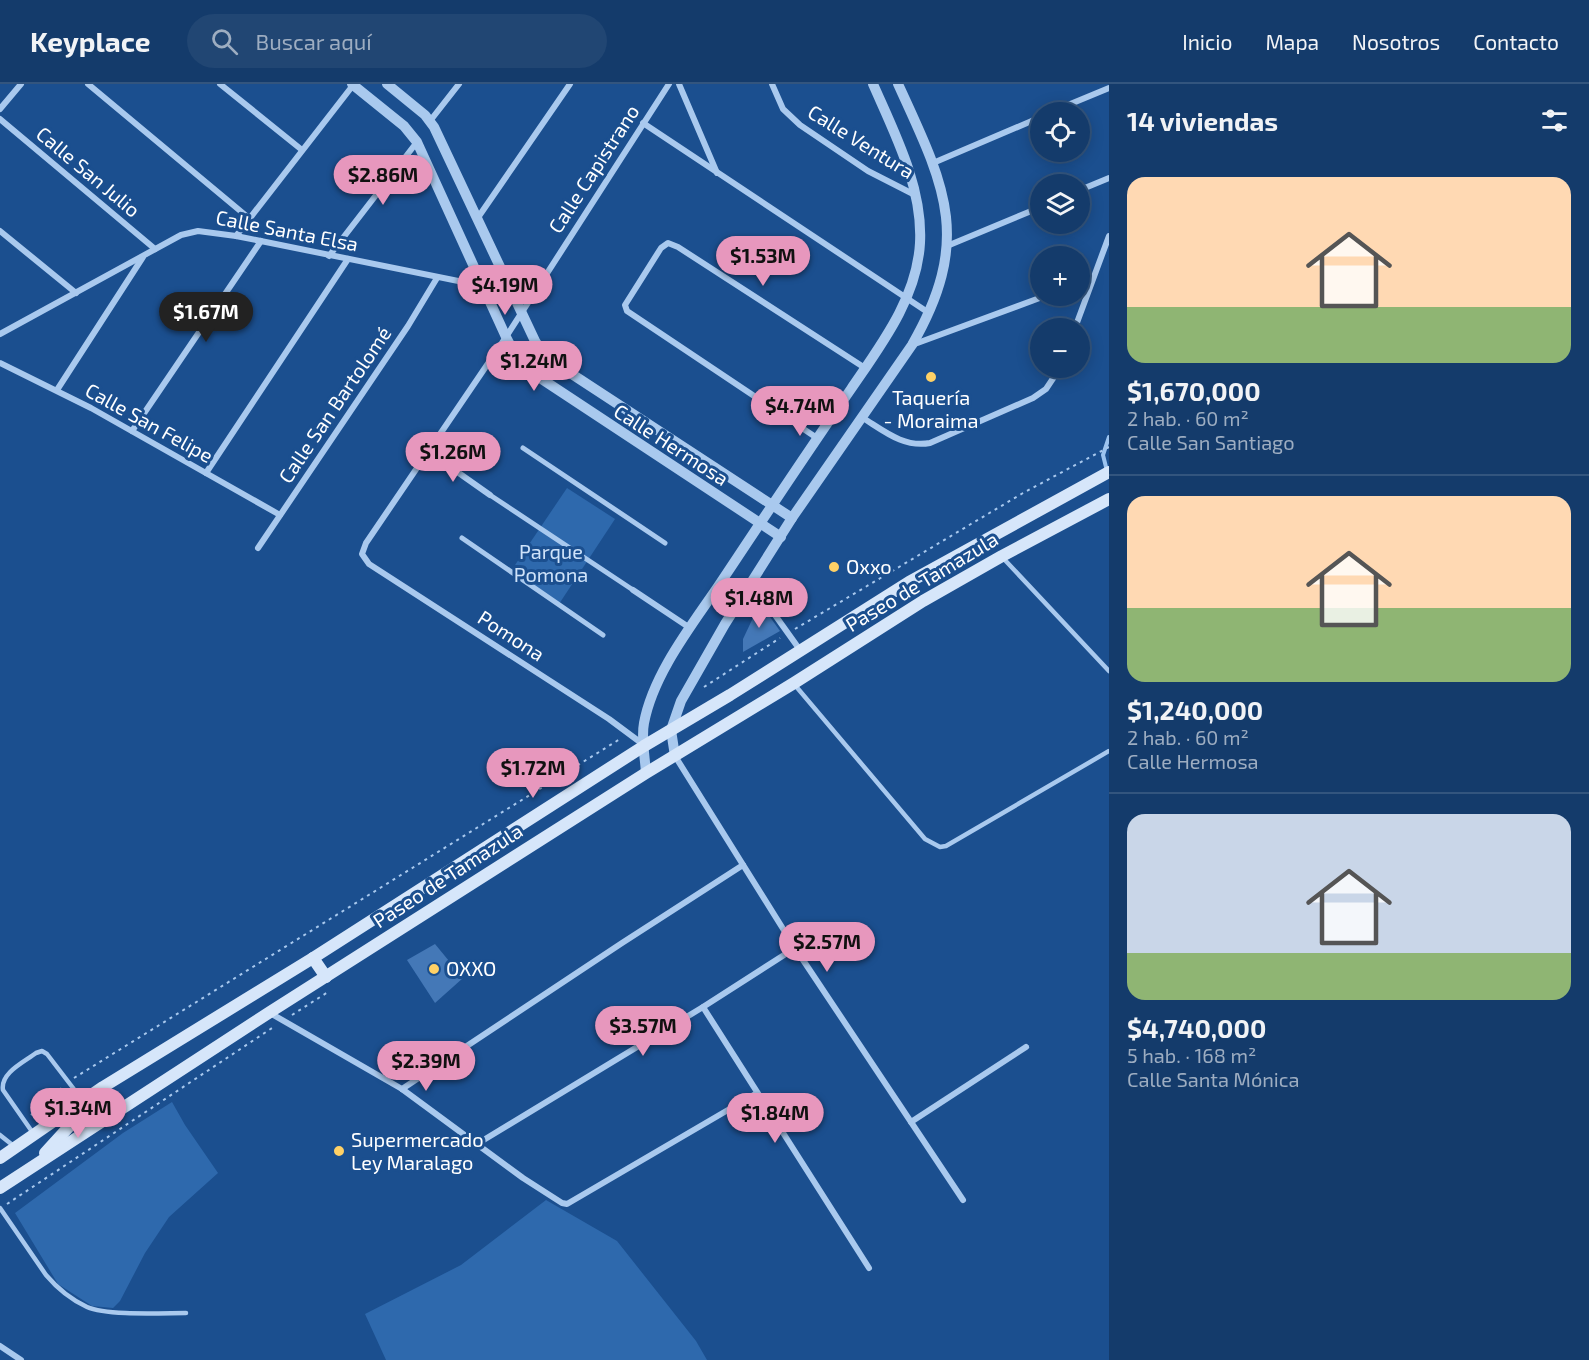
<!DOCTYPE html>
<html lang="es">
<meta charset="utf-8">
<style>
:root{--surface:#143b6b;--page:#214673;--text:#f1f3f6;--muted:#9dadc1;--line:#33557e;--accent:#e797bd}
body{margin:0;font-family:"Exo 2",sans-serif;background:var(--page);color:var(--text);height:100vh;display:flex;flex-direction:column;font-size:22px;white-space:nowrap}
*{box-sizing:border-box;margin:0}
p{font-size:20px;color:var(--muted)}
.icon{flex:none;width:33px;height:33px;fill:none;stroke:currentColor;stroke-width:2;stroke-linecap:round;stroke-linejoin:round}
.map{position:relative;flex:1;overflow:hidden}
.details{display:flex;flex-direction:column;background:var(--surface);width:480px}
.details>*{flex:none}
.tools{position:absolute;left:1030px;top:18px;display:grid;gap:12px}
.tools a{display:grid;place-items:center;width:60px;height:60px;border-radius:50%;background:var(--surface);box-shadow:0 3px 15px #0003,0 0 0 2px var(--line);font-size:30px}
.price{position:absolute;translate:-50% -51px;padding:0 14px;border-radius:21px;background:var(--accent);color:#111;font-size:20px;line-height:39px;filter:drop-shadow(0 2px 3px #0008)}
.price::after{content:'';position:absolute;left:50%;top:36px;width:18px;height:14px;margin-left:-9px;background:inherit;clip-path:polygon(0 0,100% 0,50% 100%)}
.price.selected{background:#222;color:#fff}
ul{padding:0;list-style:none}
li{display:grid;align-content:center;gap:12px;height:318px;padding:0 18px}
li+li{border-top:2px solid var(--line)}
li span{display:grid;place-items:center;height:186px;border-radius:18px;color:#555}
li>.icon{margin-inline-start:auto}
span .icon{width:108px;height:108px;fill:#fffc;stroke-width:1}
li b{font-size:26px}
h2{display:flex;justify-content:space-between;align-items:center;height:72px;padding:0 18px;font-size:26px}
header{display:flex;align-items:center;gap:36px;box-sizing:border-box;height:84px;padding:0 30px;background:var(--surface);border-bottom:2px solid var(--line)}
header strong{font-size:28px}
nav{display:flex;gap:33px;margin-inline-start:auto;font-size:21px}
.search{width:420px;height:54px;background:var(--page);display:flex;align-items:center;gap:15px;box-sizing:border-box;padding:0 21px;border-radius:33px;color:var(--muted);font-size:22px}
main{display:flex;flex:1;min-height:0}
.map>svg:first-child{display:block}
.green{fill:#2e69ad}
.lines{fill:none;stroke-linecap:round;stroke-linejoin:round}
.stream{stroke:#9cc4f0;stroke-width:4}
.building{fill:#4478b7}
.path{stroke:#a9c9ee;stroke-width:2;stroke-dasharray:3 4.5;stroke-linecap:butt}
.service{stroke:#a9c9ee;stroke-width:4.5}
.pedestrian{stroke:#a9c9ee;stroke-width:5}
.minor{stroke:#a9c9ee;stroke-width:6}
.tertiary{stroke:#a9c9ee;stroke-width:10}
.secondary{stroke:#d6e6fa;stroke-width:12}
.poi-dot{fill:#ffd166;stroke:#1b4f8f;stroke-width:2}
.labels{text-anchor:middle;stroke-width:6;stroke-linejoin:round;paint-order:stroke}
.street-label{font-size:20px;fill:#fff;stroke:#1b4f8f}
.poi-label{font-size:20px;fill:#fff;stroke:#1b4f8f;text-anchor:start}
.park-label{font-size:20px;fill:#cfe3fa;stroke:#1b4f8f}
</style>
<header>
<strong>Keyplace</strong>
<div class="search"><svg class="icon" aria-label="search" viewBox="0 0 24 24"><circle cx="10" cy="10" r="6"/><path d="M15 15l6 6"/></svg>Buscar aquí</div>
<nav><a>Inicio</a><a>Mapa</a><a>Nosotros</a><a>Contacto</a></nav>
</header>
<main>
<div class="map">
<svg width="1109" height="1276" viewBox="0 0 1109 1276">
<rect width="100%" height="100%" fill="#1b4f8f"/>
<!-- green -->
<g class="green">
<path d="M 567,404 L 615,435 L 559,520 L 511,487 Z"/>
<path d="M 172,1018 L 185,1041 L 218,1089 L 169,1133 L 145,1169 L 120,1217 L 113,1224 L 92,1222 L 58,1200 L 15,1129 L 123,1049 Z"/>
<path d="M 546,1116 L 617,1157 L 696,1257 L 707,1276 L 386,1276 L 365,1230 L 461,1181 Z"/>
</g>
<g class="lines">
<!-- stream -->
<path class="stream" d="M 1107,387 L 1103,371 L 1109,353"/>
</g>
<!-- building -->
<g class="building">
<path d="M 760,519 L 780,547 L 743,568 L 743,555 Z"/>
<path d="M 435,860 L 463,894 L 435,919 L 407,876 Z"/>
</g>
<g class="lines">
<!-- path -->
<g class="path">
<path d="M 795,545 L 1023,409 L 1109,363"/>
<path d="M 704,603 L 780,554"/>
<path d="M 292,931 L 328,908"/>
<path d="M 74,994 L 620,655"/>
<path d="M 31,1031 L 63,1003"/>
<path d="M 7,1120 L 275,942"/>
</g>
<!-- service -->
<g class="service">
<path d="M 1003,474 L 1109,587"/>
<path d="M 794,600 L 925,755 L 940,763 L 946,762 L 1109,667"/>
<path d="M 33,1049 L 3,1006 C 0,989 24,978 36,969 L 42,967 L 47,970 L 83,1017"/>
<path d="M 0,1051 L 15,1063"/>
<path d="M 0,1124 L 46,1191 C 57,1204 72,1216 87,1223 C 107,1232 163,1229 186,1229"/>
</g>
<!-- pedestrian -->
<g class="pedestrian">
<path d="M 523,364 L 665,459"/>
<path d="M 490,411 L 633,506"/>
<path d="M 462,454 L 603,551"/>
</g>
<!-- minor -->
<g class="minor">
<path d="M 88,0 L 250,135"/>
<path d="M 220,0 L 302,66"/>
<path d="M 679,0 L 717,89"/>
<path d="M 772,0 L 783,25 L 800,41 L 868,87 L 915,111"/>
<path d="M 0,25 L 21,0"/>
<path d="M 1051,28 L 1109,4"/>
<path d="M 0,35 L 155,165"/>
<path d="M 430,37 L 459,0"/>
<path d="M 643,39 L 929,229"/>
<path d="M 933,79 L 1041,33"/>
<path d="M 1080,106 L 1109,94"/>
<path d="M 477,135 L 570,0"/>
<path d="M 0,147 L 76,209"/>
<path d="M 236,152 L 354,0"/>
<path d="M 947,162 L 1041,123"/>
<path d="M 329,172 L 417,58"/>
<path d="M 1080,199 L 1093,194"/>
<path d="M 1075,244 L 1109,152"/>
<path d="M 0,250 L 181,151 L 198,147 L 236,152 L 483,202"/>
<path d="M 912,261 L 1045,212"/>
<path d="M 0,279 L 91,324 L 280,431"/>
<path d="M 57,306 L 143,173"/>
<path d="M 863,334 C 884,347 904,364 930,359 L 1033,314 L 1046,305 L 1060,284"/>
<path d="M 132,347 L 261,157"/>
<path d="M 817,354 L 627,227 L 625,221 L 661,164 L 668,159 L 678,163 L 865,284"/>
<path d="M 429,368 L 490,411"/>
<path d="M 206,389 L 348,175"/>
<path d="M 258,464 L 408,242 L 437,194"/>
<path d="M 752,499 L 800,566"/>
<path d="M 633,506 L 690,544"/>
<path d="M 644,661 L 609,635 L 369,480 L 362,470 L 366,459 L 506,253 L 669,0"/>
<path d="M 675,672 L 795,864 L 963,1116"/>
<path d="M 703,923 L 869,1184"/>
<path d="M 270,929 L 402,1005 L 523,1094 L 562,1119 L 567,1120 L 757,1009"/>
<path d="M 402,1005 L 622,859 L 743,781"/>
<path d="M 911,1038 L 1026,963"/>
<path d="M 477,1060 L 703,923 L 795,864"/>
<path d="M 0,1262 L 21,1276"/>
</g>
<!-- tertiary -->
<g class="tertiary">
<path d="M 352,0 L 404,42 L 417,58 L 506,253 L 515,270 L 528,286 L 781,453"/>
<path d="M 387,0 L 425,31 L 434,43 L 535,257 L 544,271 L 558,281 L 792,434"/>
<path d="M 675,672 L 671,646 L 681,617 L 725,540 L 792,434 L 912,261 C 973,155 945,102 898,0"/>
<path d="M 646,689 C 645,673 641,654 644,639 C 653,590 692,541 719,501 C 763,435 806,370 851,305 C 881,261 917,214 920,159 C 923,104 895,50 873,0"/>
</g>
<!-- secondary -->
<g class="secondary">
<path d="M 313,874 L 326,893"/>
<path d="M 45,1069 L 76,1035 L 83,1017"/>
<path d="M 0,1074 L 103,1003 L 313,874 L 644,662 L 730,611 L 909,498 L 1109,388"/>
<path d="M 0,1104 L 270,928 L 646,689 L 794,599 L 923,517 L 1002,472 L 1109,415"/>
</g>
</g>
<!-- markers -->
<g class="poi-dot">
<circle cx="931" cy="293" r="6"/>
<circle cx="834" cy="483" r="6"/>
<circle cx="434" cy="885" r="6"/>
<circle cx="339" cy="1067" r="6"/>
</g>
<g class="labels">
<!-- street labels -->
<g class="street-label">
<text transform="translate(861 58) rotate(32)" y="7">Calle Ventura</text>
<text transform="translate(594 85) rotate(-57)" y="7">Calle Capistrano</text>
<text transform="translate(88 88) rotate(40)" y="7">Calle San Julio</text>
<text transform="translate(287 147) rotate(11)" y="7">Calle Santa Elsa</text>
<text transform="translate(335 321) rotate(-56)" y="7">Calle San Bartolomé</text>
<text transform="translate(149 339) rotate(29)" y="7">Calle San Felipe</text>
<text transform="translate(671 361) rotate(33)" y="7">Calle Hermosa</text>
<text transform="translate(922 498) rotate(-31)" y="7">Paseo de Tamazula</text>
<text transform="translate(511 552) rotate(33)" y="7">Pomona</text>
<text transform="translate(448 792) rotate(-33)" y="7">Paseo de Tamazula</text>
</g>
<!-- poi labels -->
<g class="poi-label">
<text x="931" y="321" text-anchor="middle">Taquería<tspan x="931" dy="23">- Moraima</tspan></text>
<text x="846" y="490">Oxxo</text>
<text x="446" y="892">OXXO</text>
<text x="351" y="1063">Supermercado<tspan x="351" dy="23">Ley Maralago</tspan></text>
</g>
<!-- park labels -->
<g class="park-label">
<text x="551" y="475">Parque<tspan x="551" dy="23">Pomona</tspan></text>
</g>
</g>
</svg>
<div class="tools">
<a><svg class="icon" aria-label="locate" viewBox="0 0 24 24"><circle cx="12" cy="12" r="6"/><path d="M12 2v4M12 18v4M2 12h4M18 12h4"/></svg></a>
<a><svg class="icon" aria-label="layers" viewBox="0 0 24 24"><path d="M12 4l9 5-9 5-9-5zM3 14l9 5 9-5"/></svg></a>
<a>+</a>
<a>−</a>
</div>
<b class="price" style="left:383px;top:122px">$2.86M</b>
<b class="price" style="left:763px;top:203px">$1.53M</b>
<b class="price" style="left:505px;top:232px">$4.19M</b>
<b class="price selected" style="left:206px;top:259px">$1.67M</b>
<b class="price" style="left:534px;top:308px">$1.24M</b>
<b class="price" style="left:800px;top:353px">$4.74M</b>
<b class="price" style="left:453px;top:399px">$1.26M</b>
<b class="price" style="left:759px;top:545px">$1.48M</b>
<b class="price" style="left:533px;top:715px">$1.72M</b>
<b class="price" style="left:827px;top:889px">$2.57M</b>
<b class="price" style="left:643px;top:973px">$3.57M</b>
<b class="price" style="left:426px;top:1008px">$2.39M</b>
<b class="price" style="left:78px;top:1055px">$1.34M</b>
<b class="price" style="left:775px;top:1060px">$1.84M</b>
</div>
<section class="details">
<h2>14 viviendas<svg class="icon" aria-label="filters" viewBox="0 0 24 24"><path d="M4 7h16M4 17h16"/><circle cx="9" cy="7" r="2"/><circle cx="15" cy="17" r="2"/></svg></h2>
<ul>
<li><span style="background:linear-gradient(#ffd9b3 70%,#8fb573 0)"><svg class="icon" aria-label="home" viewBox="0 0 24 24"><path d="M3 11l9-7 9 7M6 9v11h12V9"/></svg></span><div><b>$1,670,000</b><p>2 hab. · 60 m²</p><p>Calle San Santiago</p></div></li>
<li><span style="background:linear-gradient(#ffd9b3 60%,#8fb573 0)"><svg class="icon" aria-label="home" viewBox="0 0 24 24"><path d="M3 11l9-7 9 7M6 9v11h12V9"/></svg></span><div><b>$1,240,000</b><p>2 hab. · 60 m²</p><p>Calle Hermosa</p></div></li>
<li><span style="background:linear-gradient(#c9d6e8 75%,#8fb573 0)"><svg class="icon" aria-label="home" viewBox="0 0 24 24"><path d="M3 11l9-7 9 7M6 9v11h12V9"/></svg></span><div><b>$4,740,000</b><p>5 hab. · 168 m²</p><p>Calle Santa Mónica</p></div></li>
</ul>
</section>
</main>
